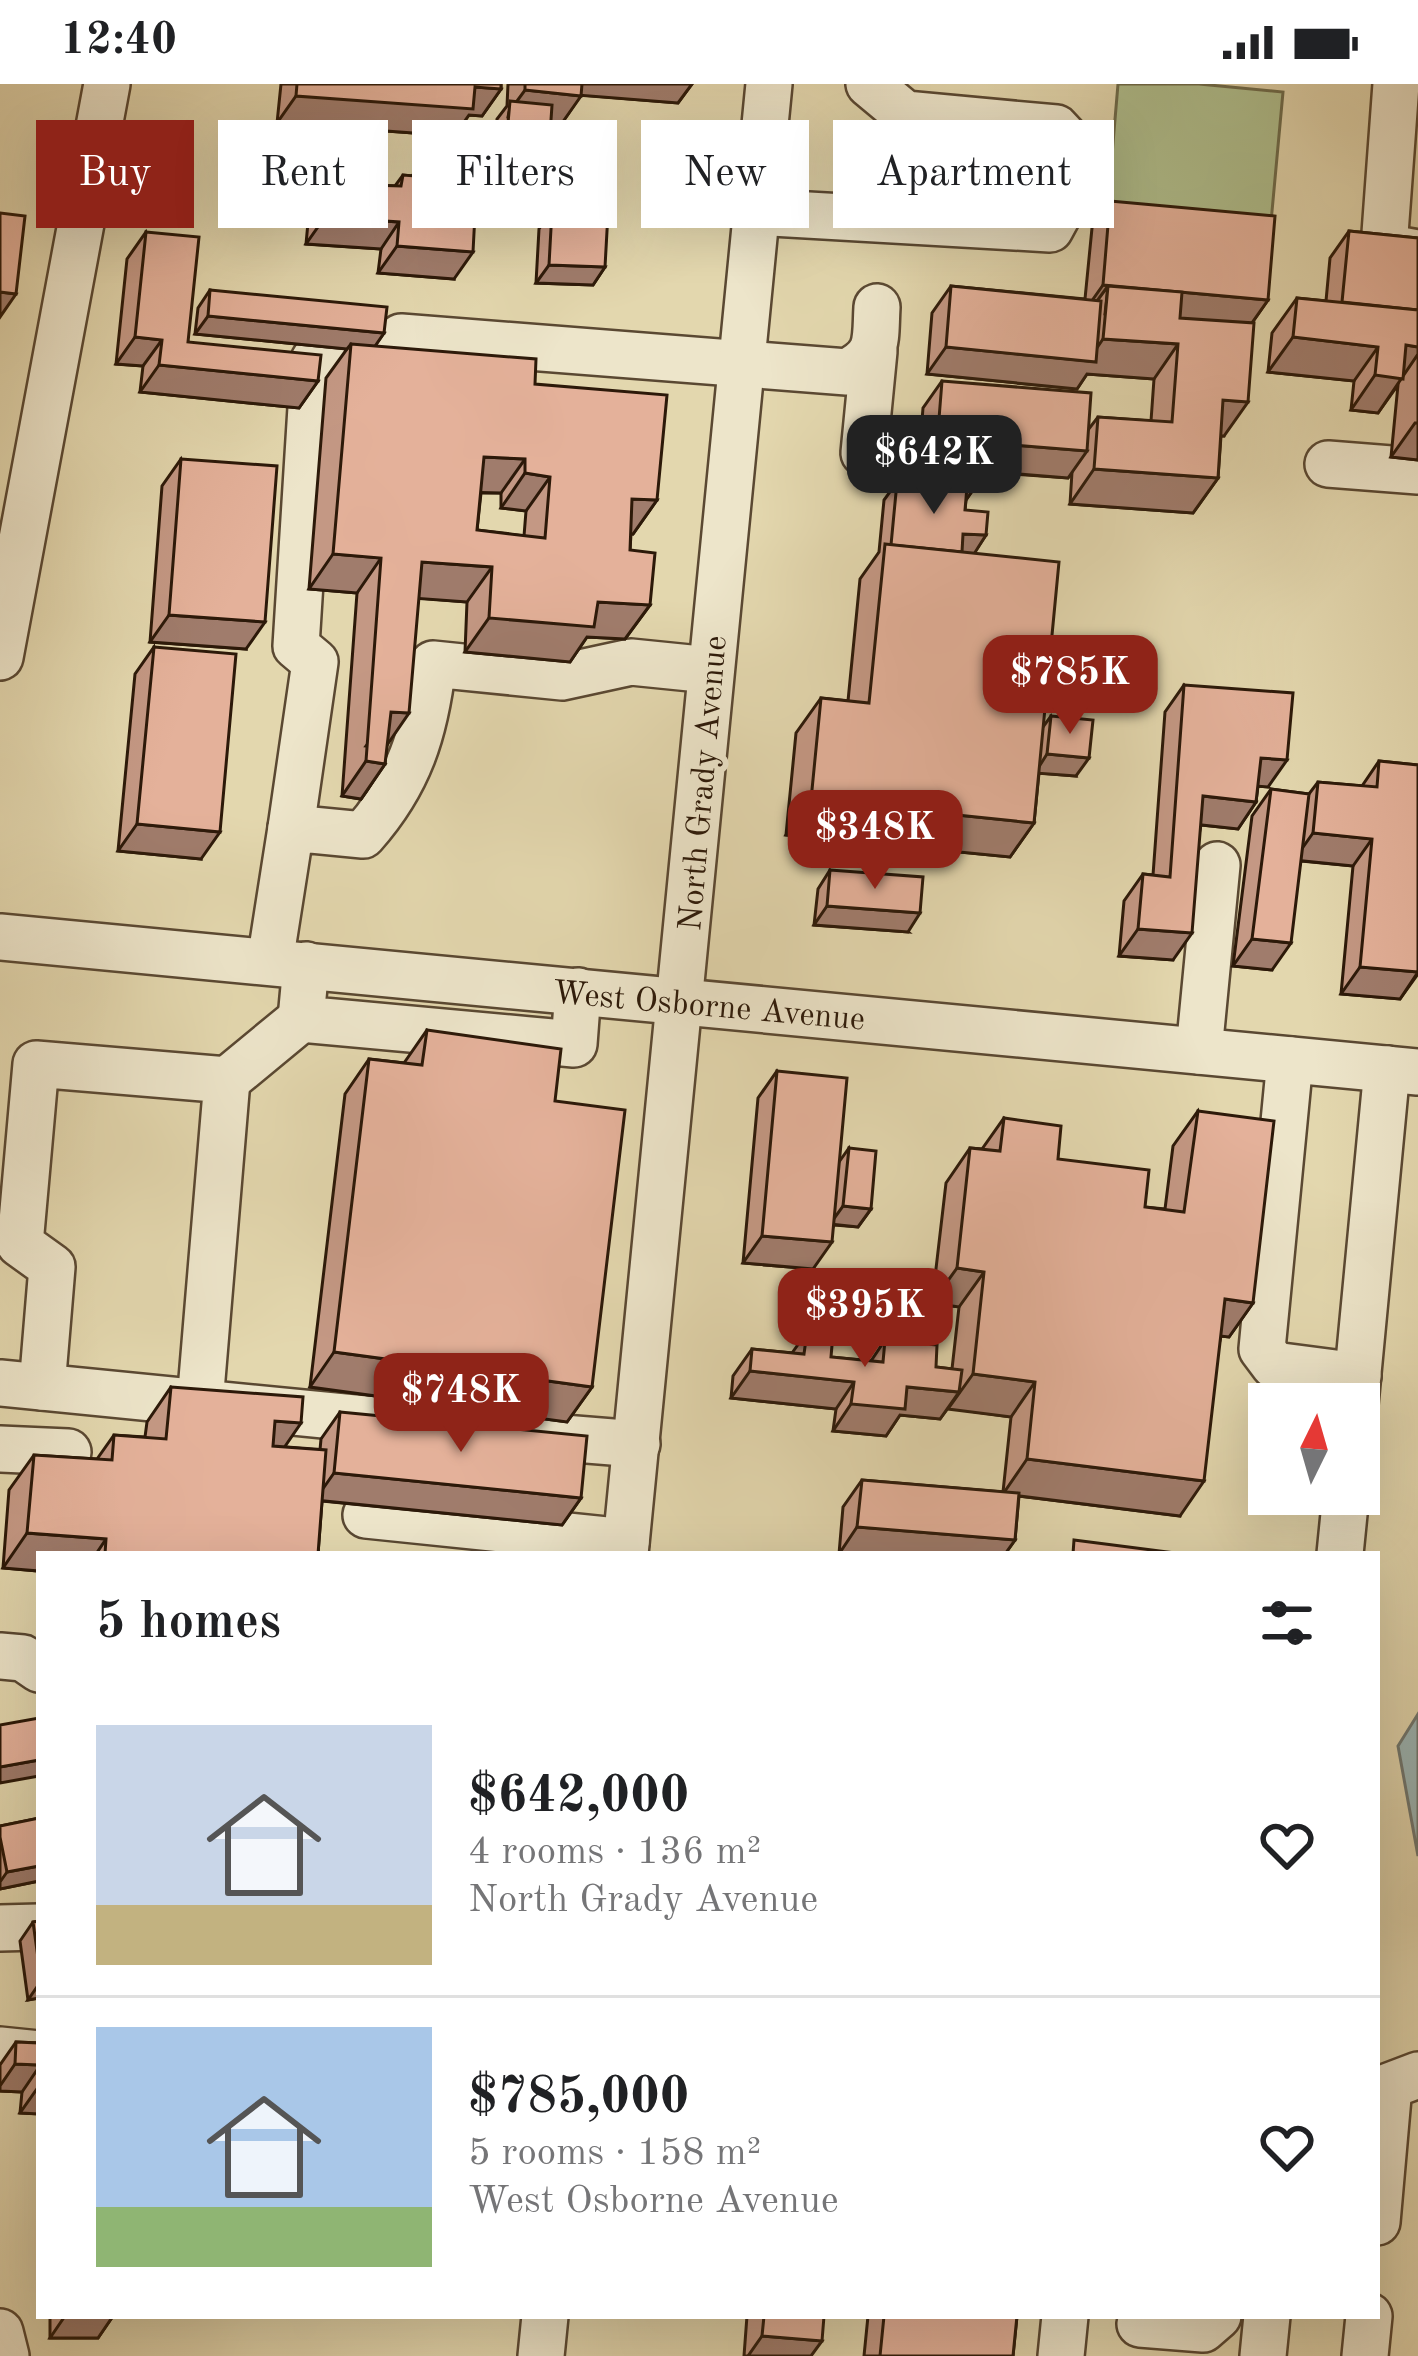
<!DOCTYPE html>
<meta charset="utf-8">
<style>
:root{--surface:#fff;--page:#f6f6f6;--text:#202124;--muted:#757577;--line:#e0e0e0;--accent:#8f2418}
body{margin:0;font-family:"Old Standard TT",serif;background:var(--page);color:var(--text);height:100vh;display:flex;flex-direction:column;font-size:45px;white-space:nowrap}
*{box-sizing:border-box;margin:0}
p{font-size:39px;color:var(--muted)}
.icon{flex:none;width:66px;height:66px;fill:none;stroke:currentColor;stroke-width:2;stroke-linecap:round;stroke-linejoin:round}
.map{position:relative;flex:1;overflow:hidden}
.side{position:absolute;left:36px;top:1467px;width:1344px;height:768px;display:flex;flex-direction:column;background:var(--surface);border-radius:0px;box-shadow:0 12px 48px #0002}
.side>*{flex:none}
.hud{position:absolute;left:36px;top:36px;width:1347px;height:108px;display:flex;gap:24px}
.needle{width:78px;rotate:5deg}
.controls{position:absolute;left:1248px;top:1299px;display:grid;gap:24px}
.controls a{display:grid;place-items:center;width:132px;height:132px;border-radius:0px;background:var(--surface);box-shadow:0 12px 48px #0002;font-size:60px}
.price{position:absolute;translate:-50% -102px;padding:0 27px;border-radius:24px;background:var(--accent);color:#fff;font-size:39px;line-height:78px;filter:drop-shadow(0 3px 6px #0008)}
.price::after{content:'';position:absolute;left:50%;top:72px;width:36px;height:27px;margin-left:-18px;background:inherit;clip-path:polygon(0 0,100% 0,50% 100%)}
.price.current{background:#222;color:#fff}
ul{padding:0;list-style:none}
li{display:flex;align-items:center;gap:36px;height:300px;padding:0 60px}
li+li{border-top:3px solid var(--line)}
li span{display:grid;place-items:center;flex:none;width:336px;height:240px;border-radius:0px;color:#555}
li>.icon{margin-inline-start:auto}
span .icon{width:144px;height:144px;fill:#fffc;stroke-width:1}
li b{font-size:51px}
h2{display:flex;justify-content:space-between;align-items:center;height:144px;padding:0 60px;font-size:51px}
.chip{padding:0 42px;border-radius:0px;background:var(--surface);box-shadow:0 12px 48px #0002;font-size:42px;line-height:108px}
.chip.current{background:var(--accent);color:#fff}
.status{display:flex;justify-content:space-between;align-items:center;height:84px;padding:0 60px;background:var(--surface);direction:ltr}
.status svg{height:33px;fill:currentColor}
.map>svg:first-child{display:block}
.green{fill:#afbf8e;stroke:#6e6c4c;stroke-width:3}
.water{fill:#9bb6b6;stroke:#6f7771;stroke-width:3}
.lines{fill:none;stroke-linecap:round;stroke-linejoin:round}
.minor-casing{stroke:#5a4832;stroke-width:50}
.minor{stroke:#ede5ca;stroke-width:45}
.wall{fill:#c49884;stroke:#2c1909;stroke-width:3;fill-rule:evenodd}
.shaded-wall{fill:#a07c6c;stroke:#2c1909;stroke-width:3}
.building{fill:#e4b19a;stroke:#2c1909;stroke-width:3;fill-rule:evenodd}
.labels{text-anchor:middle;stroke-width:12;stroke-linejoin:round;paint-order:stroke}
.street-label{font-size:33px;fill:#2c1909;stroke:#ede5ca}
</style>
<div class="status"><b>12:40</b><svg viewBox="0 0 49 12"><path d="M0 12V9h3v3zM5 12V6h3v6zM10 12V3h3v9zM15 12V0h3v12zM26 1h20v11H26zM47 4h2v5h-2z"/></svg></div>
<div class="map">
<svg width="1418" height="2272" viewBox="0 0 1418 2272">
<rect width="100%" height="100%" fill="#e3d7ae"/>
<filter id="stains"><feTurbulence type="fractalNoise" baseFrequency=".00167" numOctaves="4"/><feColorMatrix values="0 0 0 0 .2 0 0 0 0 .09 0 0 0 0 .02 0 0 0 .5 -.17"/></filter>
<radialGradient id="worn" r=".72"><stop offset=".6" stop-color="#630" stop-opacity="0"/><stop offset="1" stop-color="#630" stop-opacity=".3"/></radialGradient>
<!-- green -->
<path class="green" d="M 1118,0 L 1199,0 L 1283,8 L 1269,160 L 1084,228 L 1102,70 L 1112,71 Z"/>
<!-- water -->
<path class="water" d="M 1418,1630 L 1418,1772 L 1398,1662 Z"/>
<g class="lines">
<defs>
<g id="minor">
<path d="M 1396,0 L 1384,163 L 1418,169"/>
<path d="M 756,128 L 1050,145 L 1062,123 L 1070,59 L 1056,44 L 905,30 L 869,0"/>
<path d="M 864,369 L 874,267"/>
<path d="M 1328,380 L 1418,387"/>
<path d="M 0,573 L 107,0"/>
<path d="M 291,744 L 315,578 L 296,562 L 314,276 L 397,282 L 401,253 L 847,288 C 880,271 875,257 877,223"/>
<path d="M 0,853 L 1418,988"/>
<path d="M 270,878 L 291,744 L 363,751 C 409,699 425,649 433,580 L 562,593 L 631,578 L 710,586"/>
<path d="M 306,881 L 301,935 L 574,960 L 578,907"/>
<path d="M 1199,967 L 1217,781"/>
<path d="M 1290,976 L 1262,1265 L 1274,1281 L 1358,1292"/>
<path d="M 227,996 L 301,935"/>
<path d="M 0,1299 L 395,1338"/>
<path d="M 42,1303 L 52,1183 L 20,1160 L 36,980 L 227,996 L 200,1319"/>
<path d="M 1355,1320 L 1387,985"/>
<path d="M 526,1351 L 637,1360"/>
<path d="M 0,1365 L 68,1368"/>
<path d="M 366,1431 L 626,1458"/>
<path d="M 625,1470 L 769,0"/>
<path d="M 1340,1470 L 1346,1410"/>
<path d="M 0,1572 L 23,1574 L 39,1585"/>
<path d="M 0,1844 L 39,1843"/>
<path d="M 0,1966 L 39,1970"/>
<path d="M 1377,2138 L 1389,2002 L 1418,1991"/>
<path d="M 1140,2240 L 1203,2245 L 1218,2232"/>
<path d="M 0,2248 L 6,2272"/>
<path d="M 541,2272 L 545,2232"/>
<path d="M 1061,2272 L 1065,2232"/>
<path d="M 1263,2272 L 1267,2232"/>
<path d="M 1365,2272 L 1369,2232"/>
</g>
</defs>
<!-- minor casing -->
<use href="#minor" class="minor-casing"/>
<!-- minor -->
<use href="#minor" class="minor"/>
</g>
<!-- wall -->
<g class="wall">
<path d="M 281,0 L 501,0 L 501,5 L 482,32 L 469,31 L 454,52 L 277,39 Z"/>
<path d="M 508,0 L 692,0 L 678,19 L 581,11 L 562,39 L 551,38 L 536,83 L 493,79 L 497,35 L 507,22 Z"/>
<path d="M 428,69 L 454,195 L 378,189 L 381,165 L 306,160 L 311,106 L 330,79 L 369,101 L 395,102 L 403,91 L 412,92 Z"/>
<path d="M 1110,117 L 1268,216 L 1252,239 L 1224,352 L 1221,352 L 1218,394 L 1193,429 L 1070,420 L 1072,388 L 1068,394 L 985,388 L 966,416 L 965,426 L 986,451 L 974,469 L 1043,643 L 1051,632 L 1076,692 L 1039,689 L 1034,739 L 1010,773 L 786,751 L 796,649 L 821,614 L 848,617 L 860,495 L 879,468 L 884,416 L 897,398 L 917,399 L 923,324 L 942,297 L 1088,346 L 1098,333 L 1151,337 L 1154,295 L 1087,290 L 1077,305 L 927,290 L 932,229 L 951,202 L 1085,215 L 1092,144 Z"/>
<path d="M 552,126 L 605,183 L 593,201 L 536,199 L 539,145 Z"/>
<path d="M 1349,147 L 1418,154 L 1418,376 L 1391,373 L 1398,301 L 1378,329 L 1351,326 L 1354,297 L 1268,288 L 1272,249 L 1297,214 L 1326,217 L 1330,174 Z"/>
<path d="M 146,148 L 188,258 L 318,297 L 299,324 L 140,308 L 143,282 L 116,280 L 127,175 Z"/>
<path d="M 210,206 L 384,249 L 375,262 L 535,300 L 657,416 L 633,450 L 631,450 L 630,466 L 650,521 L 625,555 L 587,553 L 570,578 L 465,568 L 467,518 L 419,514 L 387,660 L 385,680 L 361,715 L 342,712 L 357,509 L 309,505 L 326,294 L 347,265 L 195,250 L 198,224 ZM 481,409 L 501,409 L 501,424 L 526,427 L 524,452 L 477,446 Z"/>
<path d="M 181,375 L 246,565 L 150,558 L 162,402 Z"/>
<path d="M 154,563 L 201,775 L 118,767 L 135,590 Z"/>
<path d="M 1184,601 L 1268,703 L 1258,702 L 1256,718 L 1238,745 L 1201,741 L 1173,876 L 1119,872 L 1124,817 L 1143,790 L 1153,791 L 1165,628 Z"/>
<path d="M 1379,677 L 1418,681 L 1418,890 L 1400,915 L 1341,910 L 1353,782 L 1301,777 L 1272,886 L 1233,882 L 1252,732 L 1271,705 L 1309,710 L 1318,698 L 1362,702 Z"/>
<path d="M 830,786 L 908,848 L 814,841 L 818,805 Z"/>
<path d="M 427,946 L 555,1017 L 592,1303 L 567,1338 L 310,1303 L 345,1010 L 369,975 L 404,979 Z"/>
<path d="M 777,987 L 839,1078 L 849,1064 L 871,1125 L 858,1143 L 834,1141 L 813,1185 L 743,1179 L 758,1014 Z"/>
<path d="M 1198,1027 L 1253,1219 L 1229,1253 L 1221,1252 L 1180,1432 L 1019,1412 L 1015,1456 L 1005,1470 L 839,1470 L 843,1423 L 862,1396 L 1003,1408 L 1011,1333 L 948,1324 L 940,1335 L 900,1331 L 886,1352 L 833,1347 L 836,1325 L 731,1314 L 733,1292 L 752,1265 L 792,1269 L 807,1248 L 831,1273 L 871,1277 L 885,1256 L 936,1283 L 952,1285 L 959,1223 L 932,1219 L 946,1099 L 970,1064 L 982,1065 L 1004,1034 L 1058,1075 L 1145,1123 L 1165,1125 L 1173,1062 Z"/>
<path d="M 171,1303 L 284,1363 L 320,1366 L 321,1355 L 340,1328 L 581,1414 L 562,1441 L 322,1417 L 318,1470 L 39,1470 L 39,1487 L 3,1484 L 9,1406 L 34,1371 L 97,1375 L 114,1351 L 145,1353 L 147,1338 Z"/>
<path d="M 39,1734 L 39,1797 L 0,1805 L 0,1742 Z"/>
<path d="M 39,1837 L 39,1914 L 28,1916 L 20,1857 L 33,1838 Z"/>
<path d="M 16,1958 L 39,1959 L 39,2030 L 20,2029 L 22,2008 L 0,2007 L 0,1981 Z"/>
<path d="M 50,2232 L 113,2232 L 98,2254 L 50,2254 Z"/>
<path d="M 747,2232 L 824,2232 L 811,2272 L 744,2272 Z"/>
<path d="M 868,2232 L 1017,2232 L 1013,2272 L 864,2272 Z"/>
</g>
<!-- shaded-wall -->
<g class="shaded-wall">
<path d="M 571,0 L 692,0 L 678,19 L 564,10 Z"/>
<path d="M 475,3 L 501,5 L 482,32 L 469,31 L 454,52 L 277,39 L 296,12 Z"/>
<path d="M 525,6 L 581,12 L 562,39 L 508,33 L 509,28 Z"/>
<path d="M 506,61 L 549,65 L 536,83 L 493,79 Z"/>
<path d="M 325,133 L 399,138 L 381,165 L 306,160 Z"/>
<path d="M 397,162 L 473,168 L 454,195 L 378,189 Z"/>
<path d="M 549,181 L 605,183 L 593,201 L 536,199 Z"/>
<path d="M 1103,201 L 1268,216 L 1249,243 L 1105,230 L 1108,202 L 1089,228 L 1084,228 Z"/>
<path d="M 0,208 L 16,210 L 0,233 Z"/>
<path d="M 208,232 L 384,249 L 371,268 L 351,260 L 347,265 L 195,250 Z"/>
<path d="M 135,253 L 162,256 L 143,282 L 116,280 Z"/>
<path d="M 1293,253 L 1378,263 L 1354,297 L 1268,288 Z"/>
<path d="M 1103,255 L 1178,260 L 1154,295 L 1087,290 L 1077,305 L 927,290 L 946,263 L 1088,277 Z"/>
<path d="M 1406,261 L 1418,263 L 1418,270 L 1378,329 L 1351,326 L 1375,291 Z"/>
<path d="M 159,281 L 318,297 L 299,324 L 140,308 Z"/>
<path d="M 1223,316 L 1248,318 L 1224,352 L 1199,351 Z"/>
<path d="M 1415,339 L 1418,339 L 1418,376 L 1391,373 Z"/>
<path d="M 987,359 L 1087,367 L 1068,394 L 968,386 Z"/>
<path d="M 484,373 L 525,375 L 501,409 L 459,408 Z"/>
<path d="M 935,385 L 985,389 L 966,416 L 917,412 Z"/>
<path d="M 1094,385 L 1218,394 L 1193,429 L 1070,420 Z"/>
<path d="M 525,389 L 550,393 L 526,427 L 501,424 Z"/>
<path d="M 632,415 L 657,416 L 633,450 L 608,450 Z"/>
<path d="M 963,450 L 986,451 L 974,470 L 950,468 Z"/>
<path d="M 333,470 L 381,474 L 357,509 L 309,505 Z"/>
<path d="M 422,478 L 492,483 L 467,518 L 398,513 Z"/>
<path d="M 598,518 L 650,521 L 625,555 L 587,553 L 570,578 L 465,568 L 489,534 Z"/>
<path d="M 169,531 L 265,538 L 246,565 L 150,558 Z"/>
<path d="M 391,628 L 409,629 L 385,664 L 366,662 Z"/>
<path d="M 1047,670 L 1089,674 L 1076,692 L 1035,689 Z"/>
<path d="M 1261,674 L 1287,676 L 1268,703 L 1242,701 Z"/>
<path d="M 366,677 L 385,680 L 361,715 L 342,712 Z"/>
<path d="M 1203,712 L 1256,718 L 1238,745 L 1184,739 Z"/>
<path d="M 811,716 L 1034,739 L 1010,773 L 786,751 Z"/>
<path d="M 137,740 L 220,748 L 201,775 L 118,767 Z"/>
<path d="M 1313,749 L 1372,755 L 1353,782 L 1294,776 Z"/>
<path d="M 827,822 L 920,829 L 908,848 L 814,841 Z"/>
<path d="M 1138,845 L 1192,849 L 1173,876 L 1119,872 Z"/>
<path d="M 1252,855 L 1291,859 L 1272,886 L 1233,882 Z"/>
<path d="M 1360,883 L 1418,888 L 1400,915 L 1341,910 Z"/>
<path d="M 843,1122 L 871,1125 L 858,1143 L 830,1140 Z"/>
<path d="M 762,1152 L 832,1158 L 813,1185 L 743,1179 Z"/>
<path d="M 957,1184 L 984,1188 L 959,1223 L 932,1219 Z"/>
<path d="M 1225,1215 L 1253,1219 L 1229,1253 L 1201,1250 Z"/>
<path d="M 334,1268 L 592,1303 L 567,1338 L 310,1303 Z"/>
<path d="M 750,1287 L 854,1298 L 836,1325 L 731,1314 Z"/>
<path d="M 973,1290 L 1035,1298 L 1011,1333 L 948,1325 Z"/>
<path d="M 907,1303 L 959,1308 L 940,1335 L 900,1331 L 886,1352 L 833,1347 L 851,1320 Z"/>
<path d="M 275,1337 L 301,1339 L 277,1374 L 250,1371 Z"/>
<path d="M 1027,1375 L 1204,1397 L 1180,1432 L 1003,1410 Z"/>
<path d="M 334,1389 L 581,1414 L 562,1441 L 315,1416 Z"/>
<path d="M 857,1443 L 1015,1456 L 1005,1470 L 839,1470 Z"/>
<path d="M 27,1449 L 106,1455 L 96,1470 L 39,1470 L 39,1487 L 3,1484 Z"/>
<path d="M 39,1676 L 39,1692 L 0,1699 L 0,1683 Z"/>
<path d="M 39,1782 L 39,1797 L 0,1805 L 0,1798 L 7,1788 Z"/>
<path d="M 39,1900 L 39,1914 L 28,1916 Z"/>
<path d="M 15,1980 L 39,1981 L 39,1983 L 22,2008 L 0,2007 L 0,2002 Z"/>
<path d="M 39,2002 L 39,2030 L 20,2029 Z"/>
<path d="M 65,2232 L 113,2232 L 98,2254 L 50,2254 Z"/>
<path d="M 762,2252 L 822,2257 L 811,2272 L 748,2272 Z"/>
</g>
<!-- building -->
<g class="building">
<path d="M 297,0 L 501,0 L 501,5 L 475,3 L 473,25 L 296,12 Z"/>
<path d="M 525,0 L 582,0 L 581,12 L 525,6 Z"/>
<path d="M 510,17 L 552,21 L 549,65 L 506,61 Z"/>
<path d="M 428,69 L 478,73 L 473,168 L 397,162 L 399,138 L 325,133 L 330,79 L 371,83 L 369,101 L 401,102 L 403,91 L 427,93 Z"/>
<path d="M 1110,117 L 1275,132 L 1268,216 L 1103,201 Z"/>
<path d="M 552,126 L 608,129 L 605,183 L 549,181 Z"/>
<path d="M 0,129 L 25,132 L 16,210 L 0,208 Z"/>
<path d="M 1349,147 L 1418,154 L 1418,226 L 1342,218 Z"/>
<path d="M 146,148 L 199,153 L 188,258 L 321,271 L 318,297 L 159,281 L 162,256 L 135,253 Z"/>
<path d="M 951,202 L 1101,217 L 1096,278 L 946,263 Z"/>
<path d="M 1108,202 L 1182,208 L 1180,234 L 1254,239 L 1248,318 L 1223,316 L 1218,394 L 1094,385 L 1098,333 L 1172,338 L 1178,260 L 1103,255 Z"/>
<path d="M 210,206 L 387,223 L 384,249 L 208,232 Z"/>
<path d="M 1297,214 L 1418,226 L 1418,263 L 1406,261 L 1403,295 L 1375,291 L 1378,263 L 1293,253 Z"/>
<path d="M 351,260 L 536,275 L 535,300 L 667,311 L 657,416 L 632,415 L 630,466 L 655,469 L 650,521 L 598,518 L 594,543 L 489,534 L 492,483 L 422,478 L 409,629 L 391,628 L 385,680 L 366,677 L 381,474 L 333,470 ZM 484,373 L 525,375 L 525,389 L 550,393 L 545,454 L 477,446 Z"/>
<path d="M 942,297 L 1091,309 L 1087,367 L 987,359 L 985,389 L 935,385 Z"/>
<path d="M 181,375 L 277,382 L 265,538 L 169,531 Z"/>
<path d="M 897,398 L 967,403 L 965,426 L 988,428 L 986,451 L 963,450 L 962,468 L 891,461 Z"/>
<path d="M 885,460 L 1059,478 L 1034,739 L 811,716 L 821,614 L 869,619 Z"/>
<path d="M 154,563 L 236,570 L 220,748 L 137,740 Z"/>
<path d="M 1184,601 L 1293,609 L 1287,676 L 1261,674 L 1256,718 L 1203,712 L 1192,849 L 1138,845 L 1143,790 L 1170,793 Z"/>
<path d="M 1051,632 L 1093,636 L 1089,674 L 1047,670 Z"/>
<path d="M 1379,677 L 1418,681 L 1418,888 L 1360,883 L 1372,755 L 1313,749 L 1318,698 L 1377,703 Z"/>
<path d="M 1271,705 L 1309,710 L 1291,859 L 1252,855 Z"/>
<path d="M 830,786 L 923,793 L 920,829 L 827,822 Z"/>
<path d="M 427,946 L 561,965 L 555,1017 L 625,1026 L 592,1303 L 334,1268 L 369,975 L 422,981 Z"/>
<path d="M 777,987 L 847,994 L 832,1158 L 762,1152 Z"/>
<path d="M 1198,1027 L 1274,1037 L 1253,1219 L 1225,1215 L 1204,1397 L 1027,1375 L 1035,1298 L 973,1290 L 984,1188 L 957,1184 L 970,1064 L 1000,1067 L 1004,1034 L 1061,1042 L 1058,1075 L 1149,1086 L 1145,1123 L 1184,1128 Z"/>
<path d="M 849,1064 L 876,1067 L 871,1125 L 843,1122 Z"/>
<path d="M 807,1248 L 833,1250 L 831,1273 L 883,1278 L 885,1256 L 937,1261 L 936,1283 L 962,1286 L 959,1308 L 907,1303 L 905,1325 L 851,1320 L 854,1298 L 750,1287 L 752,1265 L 804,1270 Z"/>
<path d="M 171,1303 L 303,1313 L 301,1339 L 275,1337 L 273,1362 L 326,1366 L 318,1470 L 105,1470 L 106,1455 L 27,1449 L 34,1371 L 112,1376 L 114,1351 L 166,1355 Z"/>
<path d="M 340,1328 L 587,1352 L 581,1414 L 334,1389 Z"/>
<path d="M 862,1396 L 1019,1409 L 1015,1456 L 857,1443 Z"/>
<path d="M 1074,1456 L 1183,1470 L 1073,1470 Z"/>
<path d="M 39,1634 L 39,1676 L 0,1683 L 0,1641 Z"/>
<path d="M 39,1734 L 39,1782 L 7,1788 L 0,1753 L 0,1742 Z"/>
<path d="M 39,1837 L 39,1881 L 33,1838 Z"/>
<path d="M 16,1958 L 39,1959 L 39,1981 L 15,1980 Z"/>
<path d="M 764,2232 L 824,2232 L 822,2257 L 762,2252 Z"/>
<path d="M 884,2232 L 1017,2232 L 1013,2272 L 880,2272 Z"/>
</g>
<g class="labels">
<!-- street labels -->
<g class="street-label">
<text transform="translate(701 699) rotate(-85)" y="12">North Grady Avenue</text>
<text transform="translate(709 920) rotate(5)" y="12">West Osborne Avenue</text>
</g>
</g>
<rect width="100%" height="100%" filter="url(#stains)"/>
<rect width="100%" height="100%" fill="url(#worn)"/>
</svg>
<div class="controls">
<a><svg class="needle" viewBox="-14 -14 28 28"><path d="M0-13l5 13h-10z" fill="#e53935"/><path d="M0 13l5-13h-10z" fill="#757577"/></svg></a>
</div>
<b class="price current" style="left:934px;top:433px">$642K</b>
<b class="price" style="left:1070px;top:653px">$785K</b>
<b class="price" style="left:875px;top:808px">$348K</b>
<b class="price" style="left:865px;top:1286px">$395K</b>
<b class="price" style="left:461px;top:1371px">$748K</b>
<div class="hud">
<a class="chip current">Buy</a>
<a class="chip">Rent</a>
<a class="chip">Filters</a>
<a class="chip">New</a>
<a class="chip">Apartment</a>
</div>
<section class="side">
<h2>5 homes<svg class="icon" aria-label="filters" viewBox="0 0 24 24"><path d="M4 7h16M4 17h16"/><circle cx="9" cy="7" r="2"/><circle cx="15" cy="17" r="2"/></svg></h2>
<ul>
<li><span style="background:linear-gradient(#c9d6e8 75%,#c2b280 0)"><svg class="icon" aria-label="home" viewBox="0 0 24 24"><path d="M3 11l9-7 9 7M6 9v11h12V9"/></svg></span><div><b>$642,000</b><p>4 rooms · 136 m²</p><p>North Grady Avenue</p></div><svg class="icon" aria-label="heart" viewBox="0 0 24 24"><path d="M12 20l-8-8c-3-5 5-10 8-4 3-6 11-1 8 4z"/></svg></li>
<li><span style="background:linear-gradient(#a9c7e8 75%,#8fb573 0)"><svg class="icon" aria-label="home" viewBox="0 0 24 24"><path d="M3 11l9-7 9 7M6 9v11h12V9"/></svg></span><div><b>$785,000</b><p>5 rooms · 158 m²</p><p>West Osborne Avenue</p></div><svg class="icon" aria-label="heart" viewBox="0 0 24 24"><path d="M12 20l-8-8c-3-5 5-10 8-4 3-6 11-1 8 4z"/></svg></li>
</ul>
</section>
</div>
